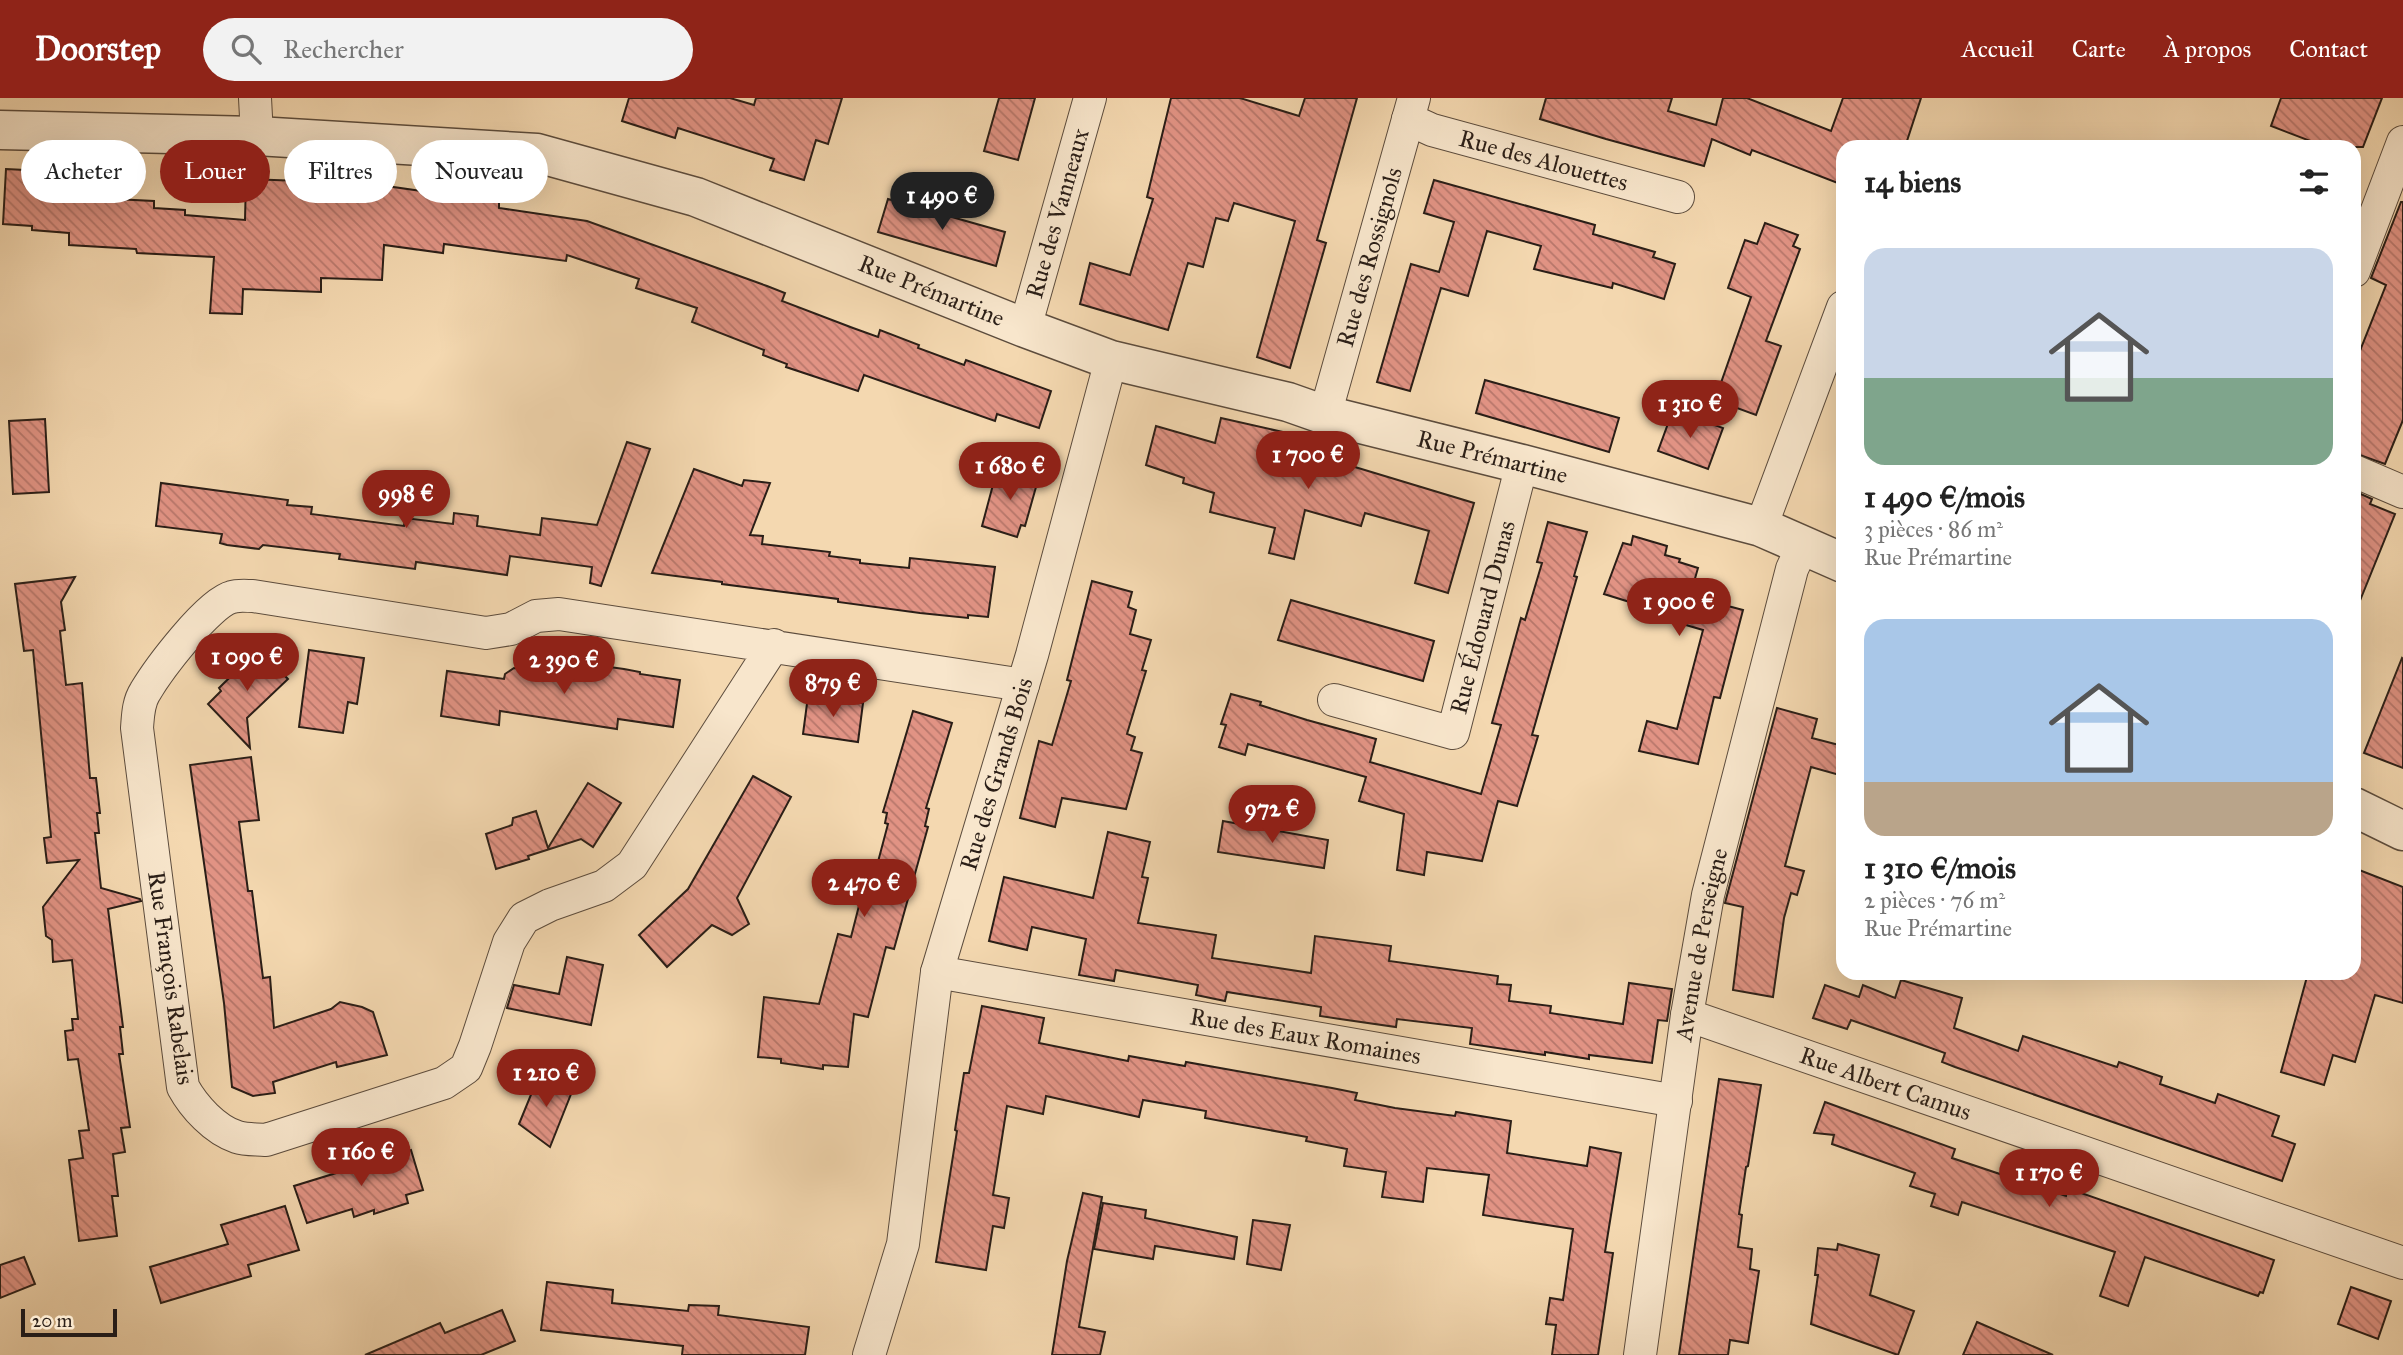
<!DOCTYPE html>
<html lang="fr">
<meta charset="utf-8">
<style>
:root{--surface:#fff;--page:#f2f2f2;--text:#222;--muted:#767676;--accent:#8f2418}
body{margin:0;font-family:"IM FELL Great Primer",serif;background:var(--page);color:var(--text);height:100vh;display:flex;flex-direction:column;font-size:26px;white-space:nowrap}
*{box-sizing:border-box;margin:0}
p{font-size:23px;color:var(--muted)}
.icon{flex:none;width:38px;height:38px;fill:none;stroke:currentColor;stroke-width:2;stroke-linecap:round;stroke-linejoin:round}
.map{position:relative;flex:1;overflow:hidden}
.drawer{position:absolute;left:1836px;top:42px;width:525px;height:840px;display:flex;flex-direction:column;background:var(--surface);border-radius:21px;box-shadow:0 7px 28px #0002}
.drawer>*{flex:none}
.banner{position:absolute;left:21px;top:42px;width:665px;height:63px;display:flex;gap:14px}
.scale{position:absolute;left:21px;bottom:18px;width:96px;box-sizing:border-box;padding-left:7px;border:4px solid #2a1e17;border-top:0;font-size:19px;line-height:24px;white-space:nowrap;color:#2a1e17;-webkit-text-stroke:5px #f8e6cc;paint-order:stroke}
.price{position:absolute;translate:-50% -60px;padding:0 16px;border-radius:24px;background:var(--accent);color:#fff;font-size:23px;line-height:46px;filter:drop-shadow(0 2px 4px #0008)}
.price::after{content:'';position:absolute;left:50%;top:42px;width:21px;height:16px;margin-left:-10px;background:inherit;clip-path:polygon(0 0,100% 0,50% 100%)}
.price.current{background:#222;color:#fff}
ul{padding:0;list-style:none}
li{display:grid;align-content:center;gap:14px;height:371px;padding:0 28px}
li span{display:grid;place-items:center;height:217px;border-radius:21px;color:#555}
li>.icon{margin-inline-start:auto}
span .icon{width:126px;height:126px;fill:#fffc;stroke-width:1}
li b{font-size:30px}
h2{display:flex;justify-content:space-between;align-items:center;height:84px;padding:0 28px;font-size:30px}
.chip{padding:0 24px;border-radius:32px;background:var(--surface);box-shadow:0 7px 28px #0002;font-size:24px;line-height:63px}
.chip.current{background:var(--accent);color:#fff}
header{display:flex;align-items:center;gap:42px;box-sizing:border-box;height:98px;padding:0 35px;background:var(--accent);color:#fff}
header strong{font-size:33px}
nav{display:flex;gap:38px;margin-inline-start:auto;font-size:24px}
.search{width:490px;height:63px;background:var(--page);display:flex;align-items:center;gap:18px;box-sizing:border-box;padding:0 24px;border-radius:38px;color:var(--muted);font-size:26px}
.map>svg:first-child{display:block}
.building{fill:url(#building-back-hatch);stroke:#2a1e17;stroke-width:2}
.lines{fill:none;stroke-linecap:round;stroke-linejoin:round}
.minor-casing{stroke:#5c4c3d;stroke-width:34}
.tertiary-casing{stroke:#5c4c3d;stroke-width:41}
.minor{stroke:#f8e6cc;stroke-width:32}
.tertiary{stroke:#f8e6cc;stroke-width:38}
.labels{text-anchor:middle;stroke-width:7;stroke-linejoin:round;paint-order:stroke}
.street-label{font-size:24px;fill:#2a1e17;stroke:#f8e6cc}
</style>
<header>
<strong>Doorstep</strong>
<div class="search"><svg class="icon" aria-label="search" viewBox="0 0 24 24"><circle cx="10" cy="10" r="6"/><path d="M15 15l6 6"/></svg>Rechercher</div>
<nav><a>Accueil</a><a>Carte</a><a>À propos</a><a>Contact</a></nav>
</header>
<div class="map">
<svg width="2403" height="1257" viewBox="0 0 2403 1257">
<defs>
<pattern id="building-back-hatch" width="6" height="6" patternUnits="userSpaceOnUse" patternTransform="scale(1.75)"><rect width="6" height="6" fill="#e19384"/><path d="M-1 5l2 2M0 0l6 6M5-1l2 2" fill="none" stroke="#b7776b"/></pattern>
</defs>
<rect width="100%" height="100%" fill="#f4d8b0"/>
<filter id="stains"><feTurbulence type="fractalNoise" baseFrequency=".00286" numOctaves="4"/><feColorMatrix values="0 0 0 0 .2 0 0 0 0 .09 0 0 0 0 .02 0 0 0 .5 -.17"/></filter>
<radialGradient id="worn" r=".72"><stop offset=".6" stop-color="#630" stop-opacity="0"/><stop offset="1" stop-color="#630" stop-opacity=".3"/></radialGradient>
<!-- building -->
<g class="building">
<path d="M 629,0 L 730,0 L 754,7 L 756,0 L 842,0 L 828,46 L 816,42 L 804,82 L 770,72 L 774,61 L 678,30 L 675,40 L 622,23 Z"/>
<path d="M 999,0 L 1035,0 L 1018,62 L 984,53 Z"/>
<path d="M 1171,0 L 1240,0 L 1299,18 L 1305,0 L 1357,0 L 1317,142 L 1326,145 L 1290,270 L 1257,259 L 1295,123 L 1234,105 L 1228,123 L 1216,120 L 1203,169 L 1188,165 L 1168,232 L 1080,206 L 1090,165 L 1130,177 L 1153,101 L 1147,99 Z"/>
<path d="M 1546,0 L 1672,0 L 1668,13 L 1716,27 L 1723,0 L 1747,0 L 1831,33 L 1843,0 L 1921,0 L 1905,49 L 1843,49 L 1843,87 L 1752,52 L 1750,57 L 1712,41 L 1704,68 L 1606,41 L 1540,21 Z"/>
<path d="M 2281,0 L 2382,0 L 2363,49 L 2326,49 L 2271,28 Z"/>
<path d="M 6,71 L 44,73 L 43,93 L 54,93 L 53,98 L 154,103 L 154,110 L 185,112 L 185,117 L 245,122 L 246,81 L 327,84 L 328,88 L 386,91 L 386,88 L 499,104 L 499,110 L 587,123 L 767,188 L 785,195 L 782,203 L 853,230 L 878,239 L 880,232 L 919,247 L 918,250 L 964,267 L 966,262 L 1051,293 L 1039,330 L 997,316 L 995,323 L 864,277 L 858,293 L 786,269 L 787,266 L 763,257 L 764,252 L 692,224 L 697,210 L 636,190 L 639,181 L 567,157 L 566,163 L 444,146 L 443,155 L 384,147 L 382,182 L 321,180 L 321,194 L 243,191 L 242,216 L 210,215 L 214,159 L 137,155 L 136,151 L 69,147 L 69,135 L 32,132 L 32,128 L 3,126 Z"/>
<path d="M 1434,82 L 1595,127 L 1593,136 L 1655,154 L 1653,159 L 1675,166 L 1664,201 L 1613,185 L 1612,190 L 1534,171 L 1541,148 L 1487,133 L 1468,198 L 1441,190 L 1410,293 L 1377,284 L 1411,166 L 1439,174 L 1454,124 L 1424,115 Z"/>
<path d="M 888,101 L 1005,134 L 996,168 L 878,134 Z"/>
<path d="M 2401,104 L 2403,104 L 2403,322 L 2385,366 L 2354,355 L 2354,268 L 2386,187 L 2371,180 Z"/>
<path d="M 1765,125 L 1798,137 L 1793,148 L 1800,151 L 1766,243 L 1781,248 L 1756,317 L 1715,302 L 1751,199 L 1728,190 L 1745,142 L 1757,146 Z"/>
<path d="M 1485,282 L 1619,320 L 1609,354 L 1476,315 Z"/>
<path d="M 1673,312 L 1723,330 L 1708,371 L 1658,353 Z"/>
<path d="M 1221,320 L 1296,337 L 1293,350 L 1344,369 L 1345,366 L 1474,405 L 1448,495 L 1415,485 L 1429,433 L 1365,415 L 1361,428 L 1305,412 L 1294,461 L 1269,455 L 1275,430 L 1210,414 L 1214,395 L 1183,385 L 1184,380 L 1146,367 L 1156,328 L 1215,345 Z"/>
<path d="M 45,321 L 49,394 L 13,396 L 9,323 Z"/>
<path d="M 627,344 L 650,351 L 601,488 L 590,485 L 592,469 L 510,458 L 507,477 L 416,464 L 415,471 L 339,461 L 340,456 L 263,447 L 259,451 L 227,447 L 220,445 L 222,436 L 156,428 L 161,385 L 288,402 L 287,407 L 312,409 L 311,416 L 404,428 L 405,420 L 453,426 L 454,415 L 478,418 L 477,428 L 540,437 L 542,420 L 597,427 Z"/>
<path d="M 998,368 L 1038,382 L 1025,428 L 1021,427 L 1017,439 L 982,428 Z"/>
<path d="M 694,371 L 742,388 L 744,382 L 770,385 L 750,437 L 763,438 L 762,446 L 830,454 L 829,458 L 860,462 L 860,465 L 909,470 L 910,460 L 995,469 L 988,519 L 968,517 L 968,520 L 920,515 L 838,504 L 838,501 L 722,486 L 722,484 L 652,475 Z"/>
<path d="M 2354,393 L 2372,401 L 2370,406 L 2395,416 L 2355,515 Z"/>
<path d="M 1548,424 L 1587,434 L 1574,478 L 1577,479 L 1532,637 L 1538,638 L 1517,708 L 1498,703 L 1482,763 L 1427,754 L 1424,777 L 1397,772 L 1404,716 L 1359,703 L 1366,679 L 1248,646 L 1245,657 L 1219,649 L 1226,627 L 1221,626 L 1231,596 L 1261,604 L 1260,607 L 1307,622 L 1376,641 L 1370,664 L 1481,696 L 1501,627 L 1492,625 L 1521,520 L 1525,522 L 1542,465 L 1537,464 Z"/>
<path d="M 1633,438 L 1667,448 L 1665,457 L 1680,461 L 1679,464 L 1698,470 L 1690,498 L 1743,512 L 1720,600 L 1714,599 L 1698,666 L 1639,653 L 1647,623 L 1677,631 L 1703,532 L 1648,516 L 1649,510 L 1604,496 L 1623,445 L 1631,447 Z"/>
<path d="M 75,479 L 61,504 L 65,532 L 60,533 L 66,587 L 82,585 L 90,680 L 96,680 L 100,715 L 97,715 L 99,735 L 95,735 L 101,790 L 140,801 L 141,803 L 108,811 L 123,929 L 120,929 L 123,956 L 119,956 L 130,1029 L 121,1030 L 125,1054 L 113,1056 L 118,1098 L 112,1098 L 117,1138 L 79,1143 L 69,1062 L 83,1060 L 79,1033 L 89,1032 L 78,961 L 68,962 L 65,933 L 73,932 L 72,921 L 78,921 L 72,862 L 53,864 L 52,842 L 46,838 L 43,809 L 79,762 L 47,765 L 44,740 L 51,739 L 33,552 L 24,553 L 15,486 Z"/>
<path d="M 1092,483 L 1132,494 L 1128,509 L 1136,512 L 1130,536 L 1151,542 L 1142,572 L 1146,573 L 1127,636 L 1135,639 L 1131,652 L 1142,655 L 1126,711 L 1062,700 L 1055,729 L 1020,720 L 1039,643 L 1052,647 L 1071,583 L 1067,582 Z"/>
<path d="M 1291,502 L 1434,543 L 1423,583 L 1278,542 Z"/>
<path d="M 259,551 L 288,581 L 247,620 L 250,650 L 208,606 L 221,593 L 219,590 Z"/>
<path d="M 309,552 L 364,560 L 357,606 L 348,604 L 343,635 L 299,629 Z"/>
<path d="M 2402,560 L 2403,561 L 2403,670 L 2364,655 Z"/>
<path d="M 566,563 L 624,571 L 640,574 L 640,576 L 680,582 L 673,629 L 618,621 L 617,631 L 500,613 L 499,627 L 441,618 L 447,573 L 504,581 L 505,576 L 514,570 L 564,576 Z"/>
<path d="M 808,598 L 863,605 L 858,644 L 803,636 Z"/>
<path d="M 1777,610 L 1817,621 L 1812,640 L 1843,648 L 1843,678 L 1811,669 L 1785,768 L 1804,773 L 1797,797 L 1791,795 L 1784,820 L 1773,899 L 1733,892 L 1743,809 L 1725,805 Z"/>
<path d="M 913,613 L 952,625 L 926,710 L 929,711 L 925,728 L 928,729 L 894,851 L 886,849 L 868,919 L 854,916 L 848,969 L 823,967 L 823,971 L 781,965 L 781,961 L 758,959 L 764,899 L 819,906 L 838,836 L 851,839 L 863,792 L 870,794 L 888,726 L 885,725 L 887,715 L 883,714 Z"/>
<path d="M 251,659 L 259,722 L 239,724 L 248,793 L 252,793 L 263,880 L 270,879 L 274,930 L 331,911 L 340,904 L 362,909 L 373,914 L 387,957 L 337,969 L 336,964 L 273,984 L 275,995 L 253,998 L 232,989 L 224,905 L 190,667 Z"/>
<path d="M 753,678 L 791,699 L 737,800 L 749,826 L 732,837 L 712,827 L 667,869 L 639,837 L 688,791 Z"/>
<path d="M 588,685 L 621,705 L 593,749 L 581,741 L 528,758 L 529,761 L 496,771 L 486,736 L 512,727 L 513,720 L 536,713 L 548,750 Z"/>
<path d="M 1223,723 L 1328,742 L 1324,770 L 1218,754 Z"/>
<path d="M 1108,734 L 1150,744 L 1142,779 L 1148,780 L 1138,825 L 1216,837 L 1212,860 L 1311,875 L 1315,838 L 1391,848 L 1389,863 L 1498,878 L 1497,886 L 1511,887 L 1509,903 L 1551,908 L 1550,915 L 1623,926 L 1629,885 L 1672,891 L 1667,923 L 1658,922 L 1652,965 L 1589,957 L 1589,961 L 1545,954 L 1545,957 L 1470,946 L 1472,930 L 1397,921 L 1396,929 L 1340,921 L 1320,918 L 1321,909 L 1227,894 L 1225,903 L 1196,897 L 1198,887 L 1116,872 L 1114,883 L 1079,877 L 1086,841 L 1032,829 L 1027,852 L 989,843 L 1004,779 L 1093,800 Z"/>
<path d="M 2354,770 L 2403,789 L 2403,905 L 2375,897 L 2355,964 L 2333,957 L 2324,987 L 2281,974 L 2308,875 L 2354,875 Z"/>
<path d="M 567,859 L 603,867 L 591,927 L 507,910 L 514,887 L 559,896 Z"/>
<path d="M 1901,882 L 1962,900 L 1954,930 L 2018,953 L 2023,938 L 2117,969 L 2119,964 L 2162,979 L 2160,986 L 2215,1005 L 2218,996 L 2279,1018 L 2272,1038 L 2295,1046 L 2282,1083 L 1955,969 L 1942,964 L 1945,955 L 1914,944 L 1851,922 L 1847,931 L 1813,920 L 1825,887 L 1859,899 L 1863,887 L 1895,900 Z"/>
<path d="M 982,908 L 1044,920 L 1039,945 L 1128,963 L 1129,958 L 1185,968 L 1186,964 L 1332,990 L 1357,995 L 1355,1002 L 1395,1010 L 1455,1018 L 1456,1014 L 1511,1023 L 1507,1055 L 1587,1068 L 1590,1049 L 1621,1055 L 1605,1154 L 1613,1155 L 1598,1257 L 1552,1257 L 1556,1227 L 1546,1226 L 1550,1200 L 1563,1202 L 1573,1131 L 1483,1117 L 1489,1077 L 1427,1070 L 1423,1104 L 1382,1099 L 1386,1074 L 1344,1068 L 1347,1051 L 1306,1043 L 1307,1039 L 1205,1020 L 1206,1013 L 1143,1002 L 1139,1019 L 1046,998 L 1043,1016 L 1007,1008 L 993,1097 L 1009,1100 L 1004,1130 L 993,1128 L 986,1172 L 936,1164 L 957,1033 L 955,1032 L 964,975 L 969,975 Z"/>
<path d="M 539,977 L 573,991 L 550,1049 L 519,1026 Z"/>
<path d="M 1719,981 L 1761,987 L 1748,1068 L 1746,1069 L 1739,1116 L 1742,1117 L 1738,1149 L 1752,1151 L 1750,1171 L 1759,1173 L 1748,1245 L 1730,1242 L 1728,1257 L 1679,1257 Z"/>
<path d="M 1825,1004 L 1955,1051 L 1952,1060 L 2066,1098 L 2067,1090 L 2274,1162 L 2263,1195 L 2260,1194 L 2258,1198 L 2145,1159 L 2128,1208 L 2100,1198 L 2115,1154 L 1962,1104 L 1958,1117 L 1931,1108 L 1935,1096 L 1910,1088 L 1915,1075 L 1832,1046 L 1834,1037 L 1814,1035 Z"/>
<path d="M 411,1052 L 423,1092 L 406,1097 L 408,1105 L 374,1116 L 374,1112 L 354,1119 L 352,1111 L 307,1125 L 294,1088 Z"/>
<path d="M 1083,1095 L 1102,1099 L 1079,1229 L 1105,1234 L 1100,1257 L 1052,1257 L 1067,1163 Z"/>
<path d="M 1103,1105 L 1146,1112 L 1145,1120 L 1237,1139 L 1234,1161 L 1155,1148 L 1153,1161 L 1094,1151 Z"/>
<path d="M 285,1108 L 299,1152 L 248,1167 L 251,1178 L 161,1205 L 150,1169 L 228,1146 L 221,1127 Z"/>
<path d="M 1253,1122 L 1290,1127 L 1281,1172 L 1247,1166 Z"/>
<path d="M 1838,1146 L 1879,1157 L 1870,1197 L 1914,1213 L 1898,1257 L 1811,1226 L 1818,1177 L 1815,1177 L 1818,1150 L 1837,1152 Z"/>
<path d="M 24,1159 L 35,1186 L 0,1200 L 0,1167 Z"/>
<path d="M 547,1184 L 613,1192 L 612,1205 L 688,1213 L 689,1207 L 719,1208 L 718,1217 L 809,1229 L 805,1257 L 682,1257 L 683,1248 L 541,1232 Z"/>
<path d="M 2351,1189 L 2391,1203 L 2378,1241 L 2338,1226 Z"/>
<path d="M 502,1212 L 515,1243 L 481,1257 L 365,1257 L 440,1225 L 445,1235 Z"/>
<path d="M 1977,1224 L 2053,1257 L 1963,1257 Z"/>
</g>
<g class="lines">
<defs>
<g id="minor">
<path d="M 255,0 L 257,38"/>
<path id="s1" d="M 1408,21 L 1432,32 L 1678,99"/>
<path d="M 2354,173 L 2403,44"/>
<path id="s2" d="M 1025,230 L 1090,0"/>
<path id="s3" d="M 1325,317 L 1414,0"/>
<path d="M 2354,373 L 2403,394"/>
<path d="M 1761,429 L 1843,209"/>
<path d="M 774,547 L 632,767 L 604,788 L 550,807 L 524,820 L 509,844 L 475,948 L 466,970 L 444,985 L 266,1042 C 257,1041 246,1042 237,1039 C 215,1032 194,1009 183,989 L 137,630 C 138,618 138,605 145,594 C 158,572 208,505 232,499 C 238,497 247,498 253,498 L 486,535 L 511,531 L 536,518 L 559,516 L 1023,587"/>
<path id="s4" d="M 1334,602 L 1453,635 L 1522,366"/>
<path id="s5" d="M 937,874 L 1676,1003"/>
<path id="s6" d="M 1687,917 L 2403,1165"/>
<path id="s7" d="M 869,1257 L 903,1146 L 937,874 L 1032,557 L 1111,262"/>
<path id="s8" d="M 1640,1257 L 1687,917 L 1708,797 L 1792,471 L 1803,447"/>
</g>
<g id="tertiary">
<path id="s9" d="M 0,32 L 257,38 L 537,55 L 696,99 L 1025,230 L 1111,262 L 1288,304 L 1325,317 L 1522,366 L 1761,429 L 1843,465"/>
<path d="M 2354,709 L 2403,733"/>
</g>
</defs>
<!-- minor casing -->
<use href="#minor" class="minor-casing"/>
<!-- tertiary casing -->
<use href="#tertiary" class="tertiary-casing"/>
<!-- minor -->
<use href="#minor" class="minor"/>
<!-- tertiary -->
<use href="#tertiary" class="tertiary"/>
</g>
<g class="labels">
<!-- street labels -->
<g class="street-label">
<text dy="8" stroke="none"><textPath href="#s1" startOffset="142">Rue des Alouettes</textPath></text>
<text dy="8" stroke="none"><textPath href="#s2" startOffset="119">Rue des Vanneaux</textPath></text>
<text dy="8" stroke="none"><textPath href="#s3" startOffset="164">Rue des Rossignols</textPath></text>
<text dy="8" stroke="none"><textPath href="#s9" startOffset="956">Rue Prémartine</textPath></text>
<text dy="8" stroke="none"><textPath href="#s9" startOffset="1542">Rue Prémartine</textPath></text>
<text dy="8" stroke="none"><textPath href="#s4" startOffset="243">Rue Édouard Dunas</textPath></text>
<text dy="8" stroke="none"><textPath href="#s7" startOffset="597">Rue des Grands Bois</textPath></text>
<text dy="8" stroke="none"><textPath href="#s8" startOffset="415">Avenue de Perseigne</textPath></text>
<text transform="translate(171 880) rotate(82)" y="8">Rue François Rabelais</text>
<text dy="8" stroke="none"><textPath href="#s5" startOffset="374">Rue des Eaux Romaines</textPath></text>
<text dy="8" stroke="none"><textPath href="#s6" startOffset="210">Rue Albert Camus</textPath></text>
</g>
</g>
<rect width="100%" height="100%" filter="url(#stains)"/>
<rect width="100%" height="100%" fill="url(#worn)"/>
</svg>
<div class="scale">20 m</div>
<b class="price current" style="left:942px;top:134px">1 490 €</b>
<b class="price" style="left:1690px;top:342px">1 310 €</b>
<b class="price" style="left:1308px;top:393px">1 700 €</b>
<b class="price" style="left:1010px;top:404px">1 680 €</b>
<b class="price" style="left:406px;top:432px">998 €</b>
<b class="price" style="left:1679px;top:540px">1 900 €</b>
<b class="price" style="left:247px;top:595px">1 090 €</b>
<b class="price" style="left:564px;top:598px">2 390 €</b>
<b class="price" style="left:833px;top:621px">879 €</b>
<b class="price" style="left:1272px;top:747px">972 €</b>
<b class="price" style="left:864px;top:821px">2 470 €</b>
<b class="price" style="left:546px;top:1011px">1 210 €</b>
<b class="price" style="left:361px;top:1090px">1 160 €</b>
<b class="price" style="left:2049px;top:1111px">1 170 €</b>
<div class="banner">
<a class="chip">Acheter</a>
<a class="chip current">Louer</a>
<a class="chip">Filtres</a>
<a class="chip">Nouveau</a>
</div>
<section class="drawer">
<h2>14 biens<svg class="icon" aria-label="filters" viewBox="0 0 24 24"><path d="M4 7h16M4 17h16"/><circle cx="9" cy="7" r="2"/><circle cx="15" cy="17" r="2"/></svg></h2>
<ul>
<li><span style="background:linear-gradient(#c9d6e8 60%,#7fa58c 0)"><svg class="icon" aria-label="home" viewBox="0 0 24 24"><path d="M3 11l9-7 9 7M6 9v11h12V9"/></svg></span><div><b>1 490 €/mois</b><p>3 pièces · 86 m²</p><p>Rue Prémartine</p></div></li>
<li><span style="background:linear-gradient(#a9c7e8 75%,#b9a48a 0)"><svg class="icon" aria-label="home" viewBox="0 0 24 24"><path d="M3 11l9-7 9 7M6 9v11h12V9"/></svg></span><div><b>1 310 €/mois</b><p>2 pièces · 76 m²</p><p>Rue Prémartine</p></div></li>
</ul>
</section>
</div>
